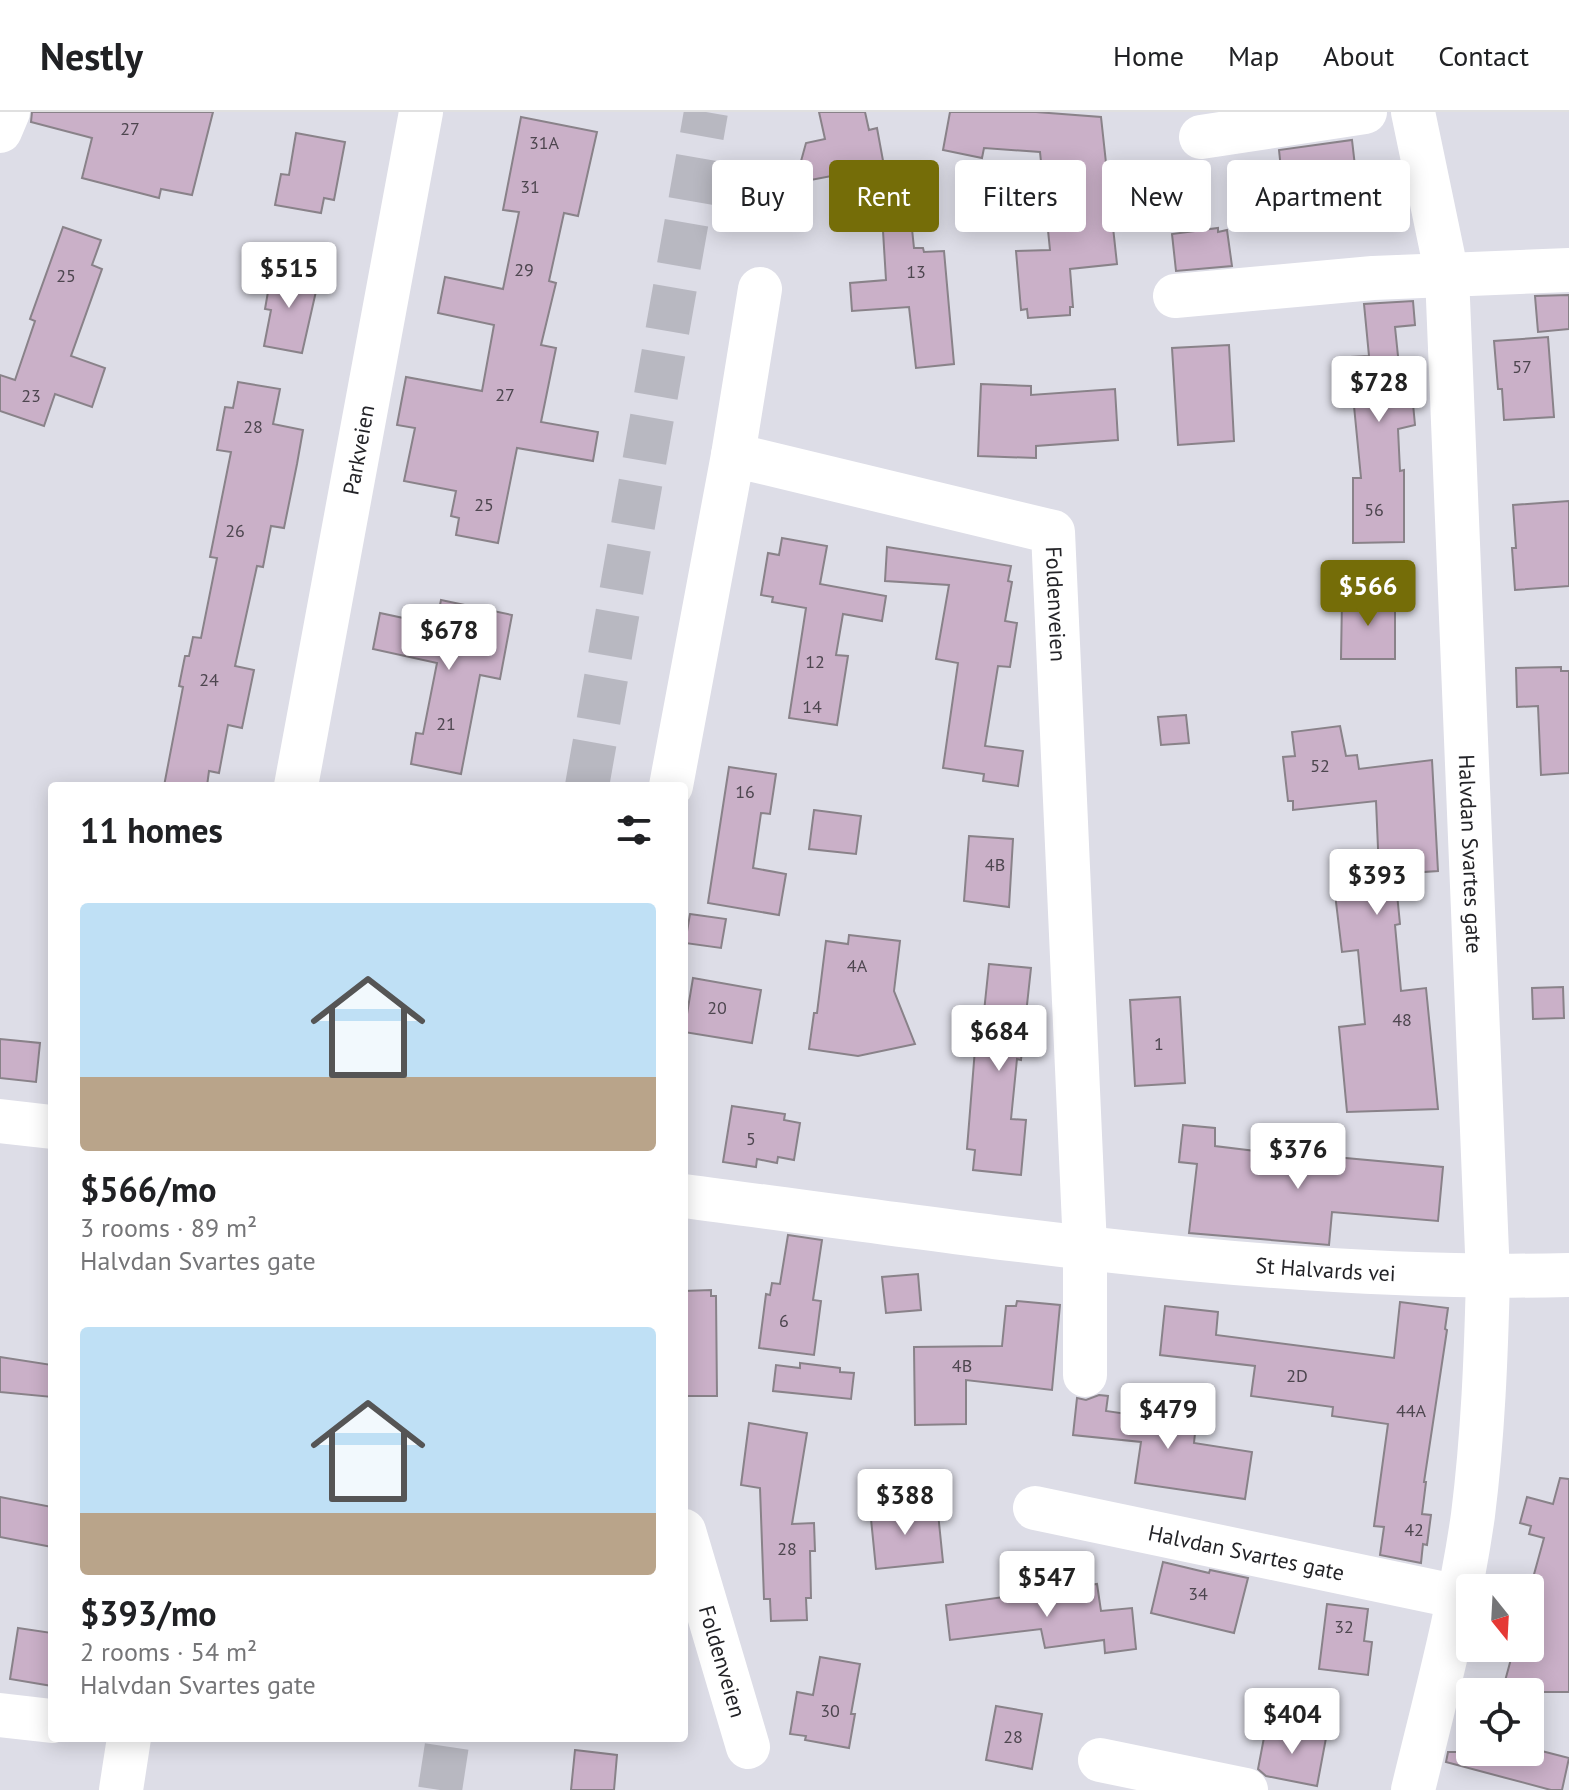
<!DOCTYPE html>
<meta charset="utf-8">
<style>
:root{--surface:#fff;--page:#f6f6f6;--text:#202124;--muted:#757577;--line:#e0e0e0;--accent:#756d08}
body{margin:0;font-family:"PT Sans",sans-serif;background:var(--page);color:var(--text);height:100vh;display:flex;flex-direction:column;font-size:30px;white-space:nowrap}
*{box-sizing:border-box;margin:0}
p{font-size:26px;color:var(--muted)}
.icon{flex:none;width:44px;height:44px;fill:none;stroke:currentColor;stroke-width:2;stroke-linecap:round;stroke-linejoin:round}
.map{position:relative;flex:1;overflow:hidden}
.side{position:absolute;left:48px;top:670px;width:640px;height:960px;display:flex;flex-direction:column;background:var(--surface);border-radius:8px;box-shadow:0 4px 20px #0003}
.side>*{flex:none}
.guide{position:absolute;left:712px;top:48px;width:736px;height:72px;display:flex;gap:16px}
.needle{width:52px;rotate:162deg}
.fabs{position:absolute;left:1456px;top:1462px;display:grid;gap:16px}
.fabs a{display:grid;place-items:center;width:88px;height:88px;border-radius:8px;background:var(--surface);box-shadow:0 4px 20px #0003;font-size:40px}
.price{position:absolute;translate:-50% -68px;padding:0 18px;border-radius:8px;background:#fff;color:#222;font-size:26px;line-height:52px;filter:drop-shadow(0 2px 4px #0008)}
.price::after{content:'';position:absolute;left:50%;top:48px;width:24px;height:18px;margin-left:-12px;background:inherit;clip-path:polygon(0 0,100% 0,50% 100%)}
.price.selected{background:var(--accent);color:#fff}
ul{padding:0;list-style:none}
li{display:grid;align-content:center;gap:16px;height:424px;padding:0 32px}
li span{display:grid;place-items:center;height:248px;border-radius:8px;color:#555}
li>.icon{margin-inline-start:auto}
span .icon{width:144px;height:144px;fill:#fffc;stroke-width:1}
li b{font-size:34px}
h2{display:flex;justify-content:space-between;align-items:center;height:96px;padding:0 32px;font-size:34px}
.chip{padding:0 28px;border-radius:8px;background:var(--surface);box-shadow:0 4px 20px #0003;font-size:28px;line-height:72px}
.chip.selected{background:var(--accent);color:#fff}
header{display:flex;align-items:center;gap:48px;box-sizing:border-box;height:112px;padding:0 40px;background:var(--surface);border-bottom:2px solid var(--line)}
header strong{font-size:38px}
nav{display:flex;gap:44px;margin-inline-start:auto;font-size:28px}
.map>svg:first-child{display:block}
.building{fill:#cab0c8;stroke:#898289;stroke-width:2}
.lines{fill:none;stroke-linecap:round;stroke-linejoin:round}
.highway-tunnel{stroke:#b8b8c1;stroke-width:44;stroke-dasharray:44 22;stroke-linecap:butt}
.minor{stroke:#fff;stroke-width:44}
.labels{text-anchor:middle;stroke-width:6;stroke-linejoin:round;paint-order:stroke}
.number-label{font-size:18px;fill:#4d464f}
.street-label{font-size:22px;fill:#232327;stroke:#fff}
</style>
<header>
<strong>Nestly</strong>
<nav><a>Home</a><a>Map</a><a>About</a><a>Contact</a></nav>
</header>
<div class="map">
<svg width="1569" height="1678" viewBox="0 0 1569 1678">
<rect width="100%" height="100%" fill="#dddde7"/>
<!-- building -->
<g class="building">
<path d="M 32,0 L 213,0 L 192,83 L 161,77 L 159,86 L 82,66 L 92,26 L 31,10 Z"/>
<path d="M 819,0 L 865,0 L 869,18 L 877,16 L 884,54 L 795,71 L 806,31 L 825,27 Z"/>
<path d="M 950,0 L 1036,0 L 1101,5 L 1117,152 L 1070,157 L 1073,195 L 1070,195 L 1070,203 L 1028,206 L 1027,197 L 1021,198 L 1016,139 L 1050,138 L 1040,40 L 984,36 L 982,46 L 943,38 Z"/>
<path d="M 521,5 L 597,20 L 578,104 L 564,101 L 549,169 L 556,171 L 541,233 L 556,236 L 541,310 L 598,320 L 593,349 L 517,336 L 498,431 L 456,423 L 459,406 L 451,404 L 456,379 L 404,369 L 415,316 L 397,313 L 406,265 L 482,279 L 494,213 L 438,201 L 445,165 L 503,177 L 519,100 L 503,98 Z"/>
<path d="M 296,21 L 345,30 L 334,88 L 324,86 L 321,101 L 275,93 L 281,62 L 289,63 Z"/>
<path d="M 1352,28 L 1355,54 L 1369,52 L 1375,103 L 1341,107 L 1339,89 L 1285,94 L 1279,38 Z"/>
<path d="M 63,115 L 101,128 L 92,153 L 102,157 L 71,244 L 105,256 L 92,295 L 55,282 L 44,314 L 0,299 L 0,263 L 15,268 L 35,209 L 30,207 Z"/>
<path d="M 1218,116 L 1218,120 L 1227,118 L 1232,154 L 1176,159 L 1172,122 Z"/>
<path d="M 912,117 L 914,136 L 923,136 L 924,140 L 944,139 L 954,252 L 916,256 L 909,195 L 852,199 L 850,171 L 886,168 L 883,119 Z"/>
<path d="M 272,157 L 319,166 L 302,241 L 264,234 L 271,198 L 265,197 Z"/>
<path d="M 1569,183 L 1569,217 L 1538,220 L 1535,184 Z"/>
<path d="M 1413,189 L 1415,213 L 1395,215 L 1401,273 L 1411,271 L 1415,313 L 1398,317 L 1400,359 L 1404,358 L 1404,430 L 1353,431 L 1353,366 L 1361,366 L 1354,294 L 1342,295 L 1339,252 L 1351,250 L 1351,245 L 1369,244 L 1364,192 Z"/>
<path d="M 1548,225 L 1554,305 L 1504,308 L 1502,277 L 1498,277 L 1494,229 Z"/>
<path d="M 1229,233 L 1234,329 L 1178,333 L 1172,236 Z"/>
<path d="M 238,270 L 280,277 L 273,312 L 303,318 L 297,352 L 284,416 L 271,414 L 263,455 L 257,454 L 235,554 L 254,558 L 242,616 L 228,613 L 219,661 L 209,659 L 207,674 L 164,674 L 183,575 L 179,574 L 185,544 L 189,544 L 193,525 L 201,526 L 217,446 L 210,445 L 231,340 L 217,338 L 225,295 L 233,296 Z"/>
<path d="M 981,272 L 1031,274 L 1031,283 L 1115,277 L 1118,328 L 1036,334 L 1036,346 L 978,344 Z"/>
<path d="M 1569,389 L 1569,474 L 1515,478 L 1512,436 L 1516,436 L 1513,393 Z"/>
<path d="M 782,426 L 827,434 L 820,472 L 886,484 L 882,509 L 843,502 L 836,543 L 848,544 L 837,613 L 789,606 L 806,496 L 772,490 L 773,485 L 761,483 L 768,441 L 779,443 Z"/>
<path d="M 887,435 L 1011,454 L 1008,469 L 1012,470 L 1005,509 L 1017,511 L 1010,555 L 998,554 L 985,634 L 1023,639 L 1018,674 L 983,669 L 984,662 L 943,656 L 958,551 L 936,547 L 949,473 L 885,469 Z"/>
<path d="M 1354,484 L 1395,485 L 1395,547 L 1341,547 L 1342,487 L 1354,487 Z"/>
<path d="M 441,488 L 512,503 L 500,567 L 480,563 L 461,662 L 411,652 L 416,621 L 423,622 L 437,551 L 373,537 L 380,501 L 436,513 Z"/>
<path d="M 1561,555 L 1561,559 L 1569,559 L 1569,661 L 1541,663 L 1538,594 L 1517,595 L 1516,556 Z"/>
<path d="M 1186,603 L 1189,631 L 1161,633 L 1158,605 Z"/>
<path d="M 1340,614 L 1346,644 L 1357,643 L 1359,657 L 1432,648 L 1438,759 L 1395,762 L 1400,812 L 1395,813 L 1401,879 L 1426,876 L 1438,997 L 1347,1000 L 1339,915 L 1365,912 L 1358,838 L 1342,840 L 1333,765 L 1379,760 L 1376,689 L 1293,698 L 1293,689 L 1288,689 L 1283,645 L 1295,644 L 1292,620 Z"/>
<path d="M 729,655 L 776,662 L 770,702 L 761,701 L 753,756 L 786,762 L 779,803 L 708,791 Z"/>
<path d="M 814,698 L 861,704 L 856,742 L 809,737 Z"/>
<path d="M 969,724 L 1013,727 L 1009,795 L 964,789 Z"/>
<path d="M 690,802 L 726,807 L 721,836 L 685,831 Z"/>
<path d="M 849,823 L 900,829 L 894,879 L 915,932 L 858,944 L 809,937 L 814,901 L 817,901 L 826,829 L 848,832 Z"/>
<path d="M 989,852 L 1031,856 L 1021,948 L 1017,947 L 1011,1007 L 1026,1008 L 1021,1063 L 973,1058 L 975,1038 L 967,1037 L 975,937 L 980,938 Z"/>
<path d="M 693,866 L 761,878 L 752,931 L 684,920 Z"/>
<path d="M 1563,875 L 1564,906 L 1533,907 L 1532,876 Z"/>
<path d="M 1180,885 L 1185,971 L 1135,974 L 1130,888 Z"/>
<path d="M 0,927 L 40,931 L 36,970 L 0,966 Z"/>
<path d="M 732,994 L 785,1002 L 784,1008 L 800,1011 L 794,1048 L 778,1045 L 777,1051 L 757,1047 L 756,1055 L 723,1050 Z"/>
<path d="M 1183,1013 L 1215,1016 L 1215,1034 L 1306,1045 L 1313,1043 L 1443,1055 L 1438,1109 L 1332,1100 L 1329,1133 L 1189,1121 L 1197,1052 L 1179,1050 Z"/>
<path d="M 788,1123 L 822,1128 L 813,1188 L 821,1189 L 814,1243 L 759,1236 L 766,1182 L 770,1183 L 772,1171 L 780,1172 Z"/>
<path d="M 918,1162 L 921,1198 L 886,1201 L 882,1165 Z"/>
<path d="M 711,1178 L 711,1184 L 716,1184 L 717,1284 L 684,1284 L 684,1179 Z"/>
<path d="M 1017,1189 L 1060,1193 L 1052,1278 L 966,1268 L 966,1312 L 915,1313 L 914,1235 L 1002,1234 L 1006,1194 L 1016,1194 Z"/>
<path d="M 1400,1190 L 1448,1196 L 1445,1217 L 1447,1218 L 1424,1370 L 1426,1370 L 1422,1402 L 1431,1403 L 1427,1433 L 1423,1432 L 1421,1451 L 1380,1443 L 1384,1415 L 1374,1414 L 1388,1312 L 1332,1304 L 1333,1295 L 1251,1284 L 1255,1254 L 1160,1243 L 1165,1194 L 1218,1200 L 1216,1223 L 1394,1246 Z"/>
<path d="M 0,1245 L 52,1253 L 52,1285 L 0,1280 Z"/>
<path d="M 800,1251 L 840,1256 L 840,1260 L 854,1261 L 851,1287 L 773,1279 L 776,1253 L 800,1256 Z"/>
<path d="M 1099,1283 L 1108,1284 L 1106,1299 L 1196,1312 L 1194,1331 L 1252,1340 L 1245,1387 L 1135,1371 L 1141,1330 L 1073,1323 L 1077,1286 L 1086,1288 Z"/>
<path d="M 749,1311 L 807,1321 L 792,1412 L 814,1411 L 815,1439 L 810,1439 L 811,1486 L 806,1486 L 807,1508 L 771,1509 L 770,1487 L 764,1487 L 760,1376 L 741,1373 Z"/>
<path d="M 1560,1366 L 1569,1367 L 1569,1580 L 1502,1580 L 1514,1536 L 1530,1536 L 1530,1477 L 1544,1426 L 1529,1422 L 1531,1414 L 1520,1411 L 1527,1385 L 1553,1392 Z"/>
<path d="M 0,1385 L 52,1395 L 52,1435 L 0,1425 Z"/>
<path d="M 914,1393 L 915,1404 L 938,1401 L 943,1450 L 876,1457 L 870,1397 Z"/>
<path d="M 1163,1450 L 1209,1461 L 1210,1458 L 1248,1466 L 1234,1521 L 1151,1501 Z"/>
<path d="M 1097,1472 L 1101,1499 L 1132,1496 L 1136,1537 L 1105,1541 L 1104,1528 L 1045,1536 L 1041,1517 L 950,1528 L 946,1493 Z"/>
<path d="M 1327,1492 L 1368,1497 L 1364,1529 L 1372,1530 L 1368,1563 L 1319,1557 Z"/>
<path d="M 18,1516 L 52,1521 L 52,1574 L 10,1567 Z"/>
<path d="M 820,1545 L 860,1552 L 851,1602 L 855,1602 L 849,1636 L 805,1628 L 806,1624 L 790,1622 L 797,1580 L 813,1583 Z"/>
<path d="M 996,1594 L 1042,1602 L 1032,1657 L 986,1648 Z"/>
<path d="M 1266,1615 L 1326,1626 L 1317,1674 L 1266,1664 L 1258,1657 Z"/>
<path d="M 1530,1636 L 1569,1646 L 1562,1678 L 1551,1678 L 1446,1650 L 1448,1640 L 1530,1640 Z"/>
<path d="M 575,1638 L 617,1643 L 614,1678 L 571,1678 Z"/>
</g>
<g class="lines">
<!-- highway-tunnel -->
<g class="highway-tunnel">
<path d="M 587,674 L 706,0"/>
<path d="M 440,1678 L 448,1626"/>
</g>
<!-- minor -->
<g class="minor">
<path id="s1" d="M 1413,0 L 1447,163 L 1488,1165 C 1486,1245 1483,1323 1473,1403 C 1460,1496 1435,1587 1413,1678"/>
<path d="M 0,19 L 8,0"/>
<path d="M 1201,25 L 1365,0"/>
<path d="M 1175,184 L 1373,166 L 1569,158"/>
<path d="M 733,343 L 760,177"/>
<path id="s2" d="M 296,674 L 421,0"/>
<path id="s3" d="M 671,674 L 733,343 L 1053,420 L 1085,1135 L 1085,1263"/>
<path d="M 0,1009 L 52,1015"/>
<path id="s4" d="M 684,1084 C 977,1122 1273,1170 1569,1163"/>
<path id="s5" d="M 1035,1396 L 1459,1485"/>
<path id="s6" d="M 684,1419 L 748,1635"/>
<path d="M 0,1603 L 52,1609"/>
<path d="M 1100,1648 L 1246,1678"/>
<path d="M 121,1678 L 129,1626"/>
</g>
</g>
<g class="labels">
<!-- number labels -->
<g class="number-label">
<text x="130" y="23">27</text>
<text x="544" y="37">31A</text>
<text x="530" y="81">31</text>
<text x="524" y="164">29</text>
<text x="916" y="166">13</text>
<text x="66" y="170">25</text>
<text x="1522" y="261">57</text>
<text x="505" y="289">27</text>
<text x="31" y="290">23</text>
<text x="253" y="321">28</text>
<text x="484" y="399">25</text>
<text x="1374" y="404">56</text>
<text x="235" y="425">26</text>
<text x="815" y="556">12</text>
<text x="209" y="574">24</text>
<text x="812" y="601">14</text>
<text x="446" y="618">21</text>
<text x="1320" y="660">52</text>
<text x="745" y="686">16</text>
<text x="995" y="759">4B</text>
<text x="857" y="860">4A</text>
<text x="717" y="902">20</text>
<text x="1402" y="914">48</text>
<text x="1159" y="938">1</text>
<text x="751" y="1033">5</text>
<text x="784" y="1215">6</text>
<text x="962" y="1260">4B</text>
<text x="1297" y="1270">2D</text>
<text x="1411" y="1305">44A</text>
<text x="1414" y="1424">42</text>
<text x="787" y="1443">28</text>
<text x="1198" y="1488">34</text>
<text x="1344" y="1521">32</text>
<text x="830" y="1605">30</text>
<text x="1013" y="1631">28</text>
</g>
<!-- street labels -->
<g class="street-label">
<text dy="8" stroke="none"><textPath href="#s2" startOffset="342">Parkveien</textPath></text>
<text dy="8" stroke="none"><textPath href="#s3" startOffset="738">Foldenveien</textPath></text>
<text dy="8" stroke="none"><textPath href="#s1" startOffset="746">Halvdan Svartes gate</textPath></text>
<text dy="8" stroke="none"><textPath href="#s4" startOffset="646">St Halvards vei</textPath></text>
<text dy="8" stroke="none"><textPath href="#s5" startOffset="216">Halvdan Svartes gate</textPath></text>
<text dy="8" stroke="none"><textPath href="#s6" startOffset="136">Foldenveien</textPath></text>
</g>
</g>
</svg>
<div class="fabs">
<a><svg class="needle" viewBox="-14 -14 28 28"><path d="M0-13l5 13h-10z" fill="#e53935"/><path d="M0 13l5-13h-10z" fill="#757577"/></svg></a>
<a><svg class="icon" aria-label="locate" viewBox="0 0 24 24"><circle cx="12" cy="12" r="6"/><path d="M12 2v4M12 18v4M2 12h4M18 12h4"/></svg></a>
</div>
<b class="price" style="left:289px;top:198px">$515</b>
<b class="price" style="left:1379px;top:312px">$728</b>
<b class="price selected" style="left:1368px;top:516px">$566</b>
<b class="price" style="left:449px;top:560px">$678</b>
<b class="price" style="left:1377px;top:805px">$393</b>
<b class="price" style="left:999px;top:961px">$684</b>
<b class="price" style="left:1298px;top:1079px">$376</b>
<b class="price" style="left:1168px;top:1339px">$479</b>
<b class="price" style="left:905px;top:1425px">$388</b>
<b class="price" style="left:1047px;top:1507px">$547</b>
<b class="price" style="left:1292px;top:1644px">$404</b>
<div class="guide">
<a class="chip">Buy</a>
<a class="chip selected">Rent</a>
<a class="chip">Filters</a>
<a class="chip">New</a>
<a class="chip">Apartment</a>
</div>
<section class="side">
<h2>11 homes<svg class="icon" aria-label="filters" viewBox="0 0 24 24"><path d="M4 7h16M4 17h16"/><circle cx="9" cy="7" r="2"/><circle cx="15" cy="17" r="2"/></svg></h2>
<ul>
<li><span style="background:linear-gradient(#bfe0f5 70%,#b9a48a 0)"><svg class="icon" aria-label="home" viewBox="0 0 24 24"><path d="M3 11l9-7 9 7M6 9v11h12V9"/></svg></span><div><b>$566/mo</b><p>3 rooms · 89 m²</p><p>Halvdan Svartes gate</p></div></li>
<li><span style="background:linear-gradient(#bfe0f5 75%,#b9a48a 0)"><svg class="icon" aria-label="home" viewBox="0 0 24 24"><path d="M3 11l9-7 9 7M6 9v11h12V9"/></svg></span><div><b>$393/mo</b><p>2 rooms · 54 m²</p><p>Halvdan Svartes gate</p></div></li>
</ul>
</section>
</div>
